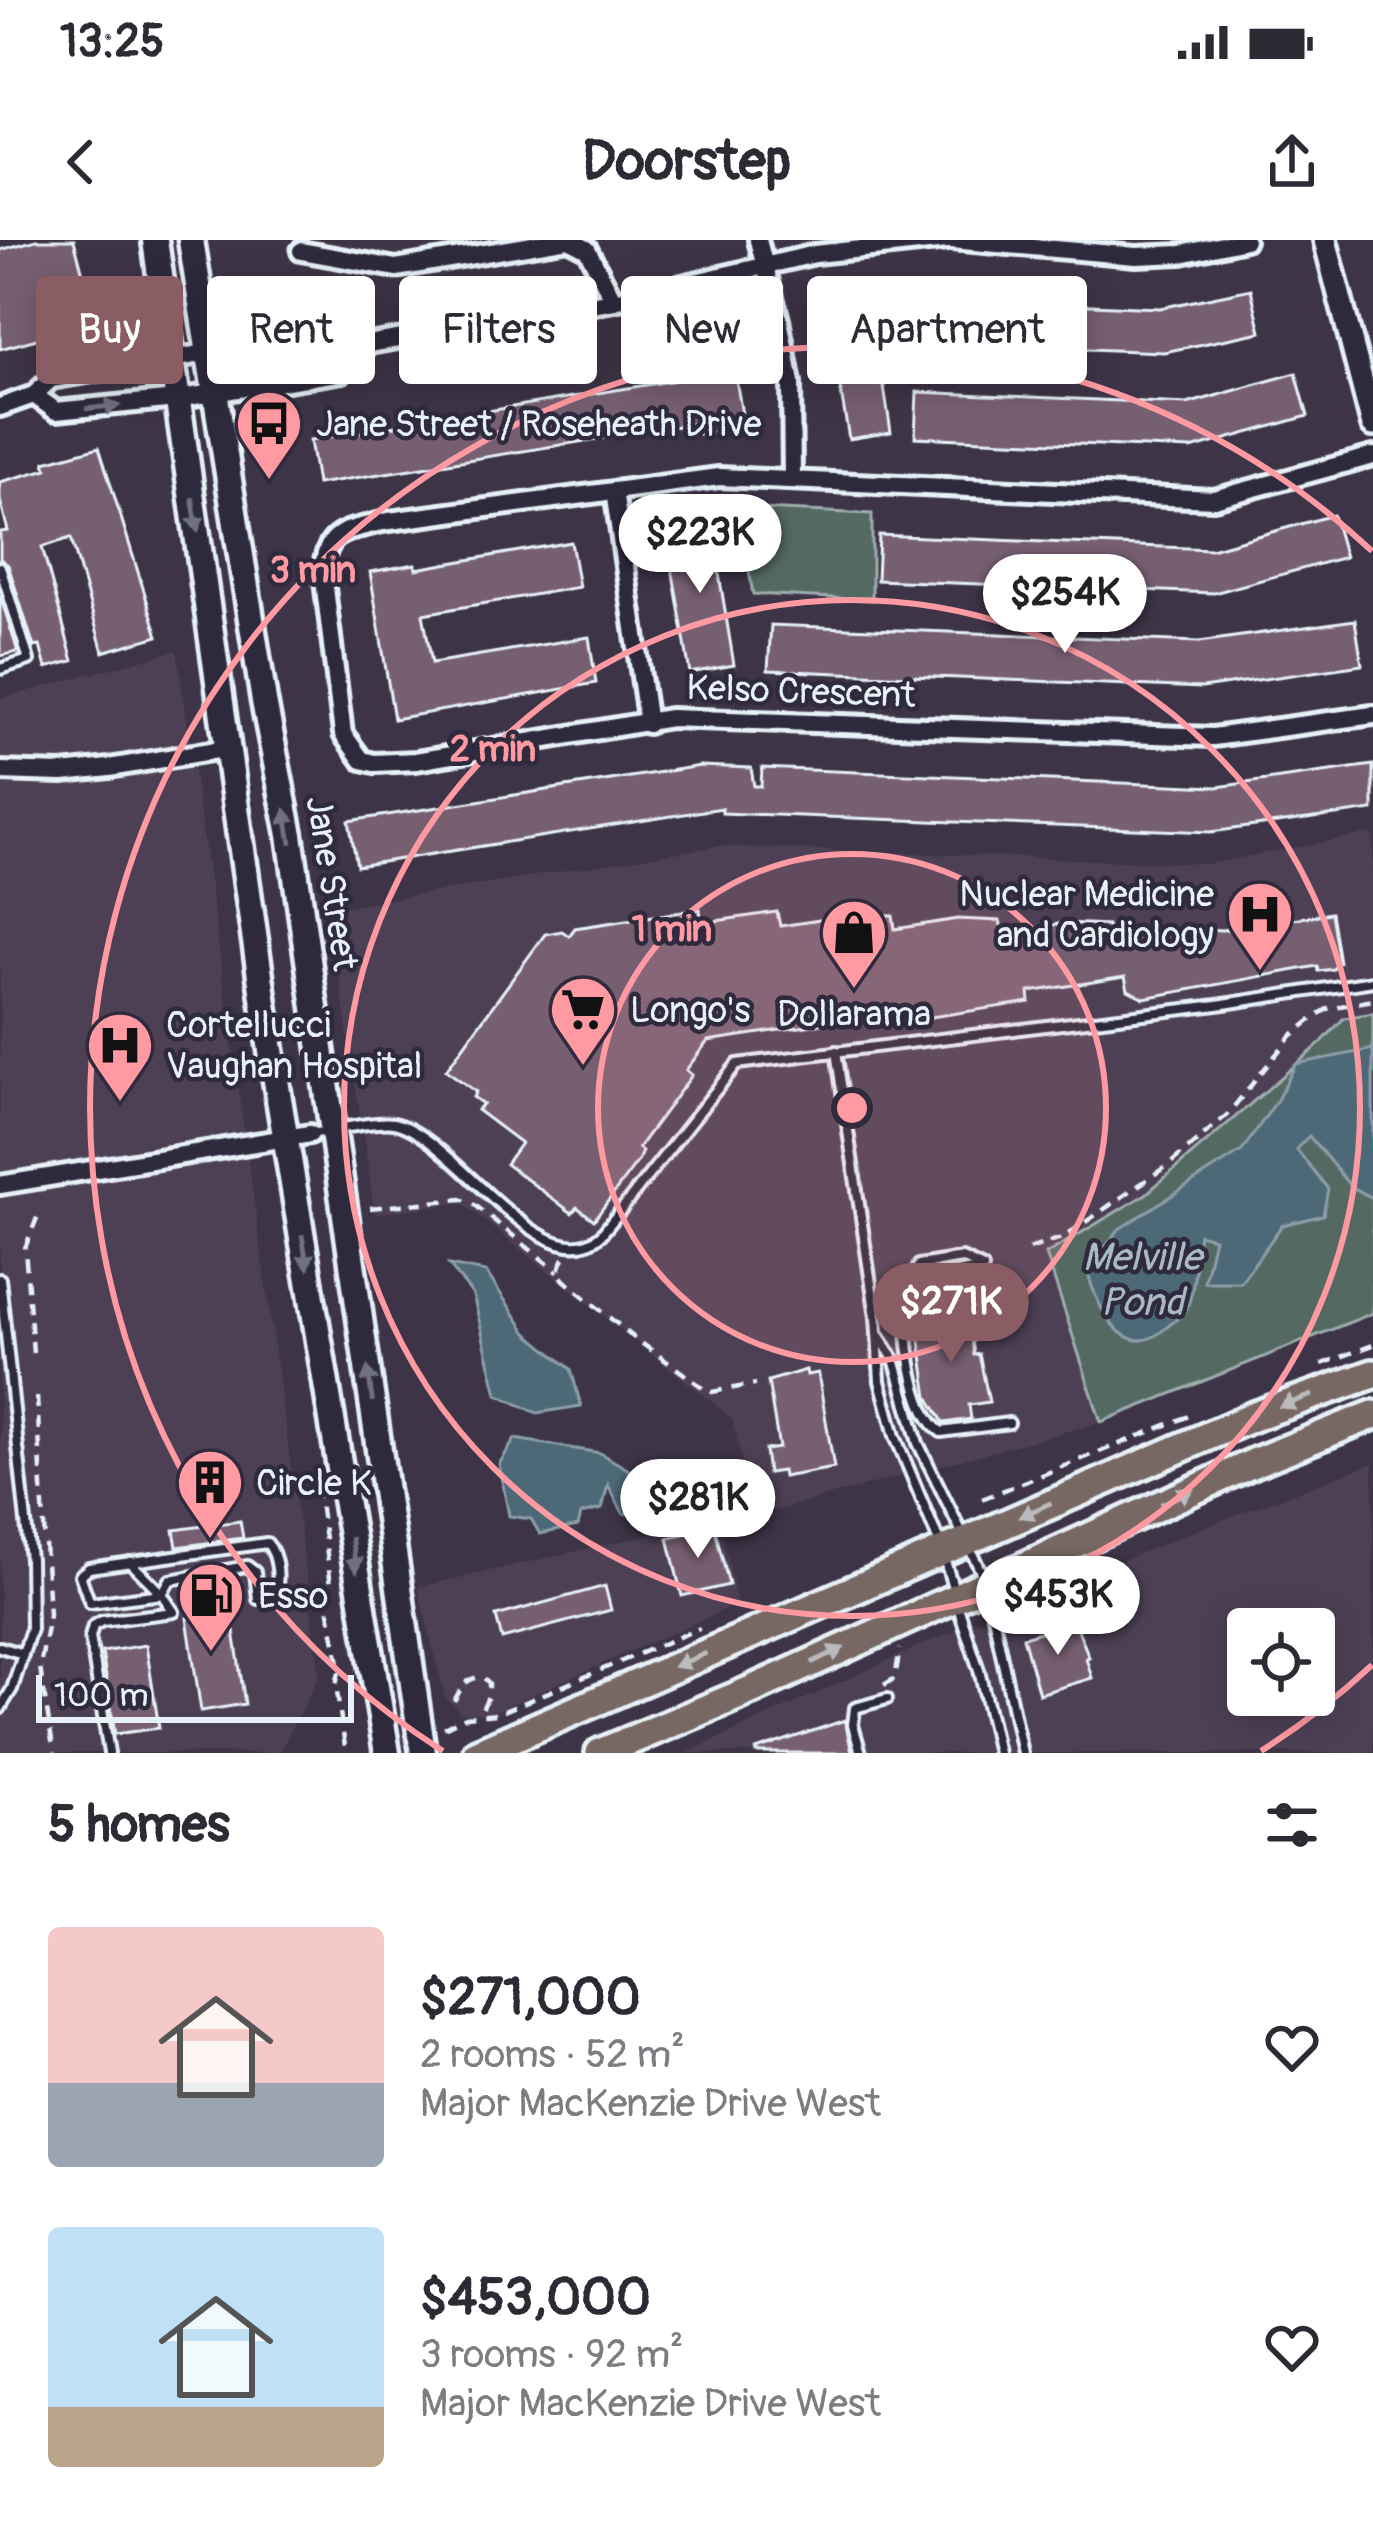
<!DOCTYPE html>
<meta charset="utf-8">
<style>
:root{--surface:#fff;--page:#f2f2f3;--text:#2b2b33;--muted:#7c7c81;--accent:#8a5d65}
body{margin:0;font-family:Pangolin,sans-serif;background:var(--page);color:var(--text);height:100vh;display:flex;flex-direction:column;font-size:45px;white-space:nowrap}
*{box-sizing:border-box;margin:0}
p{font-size:39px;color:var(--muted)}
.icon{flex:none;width:66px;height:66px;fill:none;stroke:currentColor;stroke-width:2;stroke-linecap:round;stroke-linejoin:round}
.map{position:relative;height:1513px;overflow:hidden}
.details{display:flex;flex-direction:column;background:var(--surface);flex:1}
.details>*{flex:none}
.banner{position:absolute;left:36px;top:36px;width:1302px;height:108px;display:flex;gap:24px}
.fabs{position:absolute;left:1227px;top:1368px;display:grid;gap:24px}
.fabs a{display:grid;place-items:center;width:108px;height:108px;border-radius:12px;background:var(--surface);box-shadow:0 6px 30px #0003;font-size:60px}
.scale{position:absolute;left:36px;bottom:30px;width:318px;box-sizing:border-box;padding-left:12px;border:6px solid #e8f1f8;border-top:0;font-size:33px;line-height:42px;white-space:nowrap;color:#e8f1f8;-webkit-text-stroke:9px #2f2a3d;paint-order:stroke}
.price{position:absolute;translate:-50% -102px;padding:0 27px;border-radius:42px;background:#fff;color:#222;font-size:39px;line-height:78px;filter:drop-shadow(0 3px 6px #0008)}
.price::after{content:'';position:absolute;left:50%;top:72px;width:36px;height:27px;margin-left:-18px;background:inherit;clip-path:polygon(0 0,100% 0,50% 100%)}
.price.active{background:var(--accent);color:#fff}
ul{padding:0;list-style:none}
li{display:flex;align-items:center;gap:36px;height:300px;padding:0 48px}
li span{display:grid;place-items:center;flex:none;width:336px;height:240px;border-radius:12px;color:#555}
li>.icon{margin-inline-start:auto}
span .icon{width:144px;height:144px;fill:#fffc;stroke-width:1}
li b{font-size:51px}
h2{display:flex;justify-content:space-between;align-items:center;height:144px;padding:0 48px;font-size:51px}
.chip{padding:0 42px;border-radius:12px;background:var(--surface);box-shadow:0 6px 30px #0003;font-size:42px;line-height:108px}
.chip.active{background:var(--accent);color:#fff}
.status{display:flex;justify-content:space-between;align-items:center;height:84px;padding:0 60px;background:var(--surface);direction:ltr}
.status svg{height:33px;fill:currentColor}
header{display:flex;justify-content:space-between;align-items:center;height:156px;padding:0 48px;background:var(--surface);font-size:54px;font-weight:700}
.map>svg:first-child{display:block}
.built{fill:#4e4154;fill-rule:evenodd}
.green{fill:#546963;stroke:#9eadae;stroke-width:3}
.water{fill:#4e6776;stroke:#8c9eaa;stroke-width:3}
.building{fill:#765e71;stroke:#e8f1f8;stroke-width:3}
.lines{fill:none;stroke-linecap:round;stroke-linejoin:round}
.service-casing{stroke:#e8f1f8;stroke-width:16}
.minor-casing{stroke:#e8f1f8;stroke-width:26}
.tertiary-casing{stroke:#e8f1f8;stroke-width:30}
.secondary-casing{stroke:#e8f1f8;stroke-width:33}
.primary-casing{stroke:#e8f1f8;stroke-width:36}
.path{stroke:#e8f1f8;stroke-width:4.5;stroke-dasharray:12 9;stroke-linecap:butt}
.service{stroke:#2f2a3d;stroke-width:8}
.minor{stroke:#2f2a3d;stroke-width:16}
.tertiary{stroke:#2f2a3d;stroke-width:21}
.secondary{stroke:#2f2a3d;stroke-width:24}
.primary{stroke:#776864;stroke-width:27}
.oneway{fill:#70707e}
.oneway2{fill:#bbbabd}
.ring{fill:none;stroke:#ff9aa2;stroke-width:6}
.labels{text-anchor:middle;stroke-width:9;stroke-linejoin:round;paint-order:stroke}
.poi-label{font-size:36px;fill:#e8f1f8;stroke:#2f2a3d;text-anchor:start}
.street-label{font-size:36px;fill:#e8f1f8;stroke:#2f2a3d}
.water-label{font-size:39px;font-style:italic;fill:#aabac4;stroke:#2f2a3d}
.centre{fill:#ff9aa2;stroke:#2f2a3d;stroke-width:6}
.ring-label{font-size:36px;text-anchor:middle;font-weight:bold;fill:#ff9aa2;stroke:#2f2a3d;stroke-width:9;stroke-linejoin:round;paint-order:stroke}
</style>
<div class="status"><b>13:25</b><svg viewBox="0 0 49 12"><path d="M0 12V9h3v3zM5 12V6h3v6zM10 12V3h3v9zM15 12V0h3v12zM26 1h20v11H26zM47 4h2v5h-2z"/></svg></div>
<header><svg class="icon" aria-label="back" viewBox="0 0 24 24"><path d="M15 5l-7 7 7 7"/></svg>Doorstep<svg class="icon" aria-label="share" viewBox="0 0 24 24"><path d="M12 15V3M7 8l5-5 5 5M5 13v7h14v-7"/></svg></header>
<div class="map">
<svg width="1373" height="1513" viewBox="0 0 1373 1513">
<rect width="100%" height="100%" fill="#3d3447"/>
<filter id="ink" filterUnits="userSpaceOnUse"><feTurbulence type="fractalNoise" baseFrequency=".00833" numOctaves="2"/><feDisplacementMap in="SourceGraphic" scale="24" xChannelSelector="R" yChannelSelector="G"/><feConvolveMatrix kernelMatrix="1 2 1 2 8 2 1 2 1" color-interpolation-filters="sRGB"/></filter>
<g filter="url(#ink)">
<!-- built -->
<g class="built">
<path d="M 177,410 L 320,1434 L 279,1513 L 0,1513 L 0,459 Z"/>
<path d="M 1373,593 L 1373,773 L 1344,778 L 1320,804 L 1146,954 L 1046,1014 L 1101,1182 L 755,1276 L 732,1178 L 461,962 L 375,974 L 329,669 L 717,606 L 1208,624 Z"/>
<path d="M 1373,1223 L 1373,1513 L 687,1513 L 915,1408 L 1206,1286 ZM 1248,1389 L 1314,1389 L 1314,1455 L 1248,1455 Z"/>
<path d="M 719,1279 L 737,1364 L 489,1474 L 461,1473 L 445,1457 L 418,1347 Z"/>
</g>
<!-- green -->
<g class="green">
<path d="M 738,268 L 872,274 L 872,360 L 753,354 Z"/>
<path d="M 1373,773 L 1373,1073 L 1101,1182 L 1046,1014 L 1146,954 L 1320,804 L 1344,778 Z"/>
</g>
<!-- water -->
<g class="water">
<path d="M 1373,809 L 1373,958 L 1351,947 L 1309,896 L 1296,909 L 1328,949 L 1323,975 L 1282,985 L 1241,1042 L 1204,1042 L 1214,998 L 1199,994 C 1195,1016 1196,1049 1186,1069 C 1183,1076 1171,1083 1166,1088 C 1123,1126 1097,1065 1087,1031 L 1119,989 L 1242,911 L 1277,860 L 1296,824 Z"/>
<path d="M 449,1025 L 486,1032 L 527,1093 L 571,1129 L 581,1166 L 537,1173 L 497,1154 L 473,1055 Z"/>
<path d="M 515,1199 L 600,1213 L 629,1230 L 651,1279 L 623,1273 L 608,1245 L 602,1269 L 581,1274 L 578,1286 L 540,1294 L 531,1279 L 509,1276 L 499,1224 Z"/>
</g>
<!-- building -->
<g class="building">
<path d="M 36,0 L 74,0 L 96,83 L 0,109 L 0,10 Z"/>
<path d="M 1251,49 L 1261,92 L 1164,112 L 906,102 L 908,57 L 1160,68 Z"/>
<path d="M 871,62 L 891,192 L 849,199 L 827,70 Z"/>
<path d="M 728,93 L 744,186 L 699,194 L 697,183 L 317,244 L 310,200 L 689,138 L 683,100 Z"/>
<path d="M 1296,133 L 1308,176 L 1191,209 L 915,197 L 917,152 L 1187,164 Z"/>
<path d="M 99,207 L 158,396 L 103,412 L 71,298 L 42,307 L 73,421 L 46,428 L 40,406 L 34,407 L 8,325 L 0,319 L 0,292 L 8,291 L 0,260 L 0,242 L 47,229 L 45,222 Z"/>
<path d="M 1333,275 L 1345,317 L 1214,353 L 877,340 L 879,295 L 1211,309 Z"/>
<path d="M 710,279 L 734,425 L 690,433 L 665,287 Z"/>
<path d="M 571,302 L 579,347 L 423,374 L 432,423 L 589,397 L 596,443 L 394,479 L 370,332 L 415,324 L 416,329 Z"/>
<path d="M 0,355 L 18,412 L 0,416 Z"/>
<path d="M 1355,380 L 1362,425 L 1202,448 L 768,430 L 771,385 L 1199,402 Z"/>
<path d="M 1373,525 L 1373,570 L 1211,592 L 722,573 L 722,568 L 357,626 L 349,581 L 700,526 L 751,528 L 754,546 L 761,546 L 762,528 L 1217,547 Z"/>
<path d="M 700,669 L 702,683 L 777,672 L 780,686 L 852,675 L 893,676 L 895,689 L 958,679 L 1000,681 L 1003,693 L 1065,683 L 1107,685 L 1110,699 L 1183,688 L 1222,690 L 1331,673 L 1339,722 L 1333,729 L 1318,731 L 1317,726 L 1144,758 L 1128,750 L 1125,737 L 1029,752 L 1030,762 L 912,780 L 892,773 L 708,801 L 686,830 L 692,835 L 638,908 L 642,911 L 638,921 L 594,980 L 577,967 L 572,973 L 506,924 L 521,903 L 477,870 L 483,864 L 473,857 L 476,852 L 446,830 L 545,694 L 562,691 L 569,696 L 575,688 Z"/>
<path d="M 961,1067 L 965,1093 L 971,1092 L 974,1115 L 979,1114 L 989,1162 L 969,1165 L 971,1179 L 944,1183 L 928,1157 L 916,1074 Z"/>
<path d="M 806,1130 L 807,1135 L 818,1133 L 834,1228 L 783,1237 L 782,1231 L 768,1233 L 765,1210 L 779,1208 L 768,1141 Z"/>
<path d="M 240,1281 L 243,1298 L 177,1307 L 174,1290 Z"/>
<path d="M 714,1286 L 729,1345 L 682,1356 L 668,1298 Z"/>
<path d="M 605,1346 L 611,1370 L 502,1399 L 496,1376 Z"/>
<path d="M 231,1371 L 245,1464 L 201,1471 L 187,1378 Z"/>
<path d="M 1075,1382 L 1089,1417 L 1086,1418 L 1092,1438 L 1039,1454 L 1023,1397 Z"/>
<path d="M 146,1405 L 159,1488 L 115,1494 L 102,1412 Z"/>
<path d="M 845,1480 L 852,1513 L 756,1513 L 756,1510 Z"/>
</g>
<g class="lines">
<defs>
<g id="service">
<path d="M 0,327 L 29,420 L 0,429"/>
<path d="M 836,811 L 876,1077 L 880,1141 L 895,1196 L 940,1304"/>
<path d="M 310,894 C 331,891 375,880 394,883 C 452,894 543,1046 601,995 L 737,824 L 1217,765 L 1373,741"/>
<path d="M 983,1028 L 916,1041 L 907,1053 C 903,1088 912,1172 941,1192 L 1009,1183"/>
<path d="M 0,1039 L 30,1319 L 31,1389 L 12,1449 L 0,1469"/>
<path d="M 908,1049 L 919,1025 L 962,1018 L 981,1027"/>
<path d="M 879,1096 L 894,1119 L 918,1203 L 986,1342 L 1022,1513"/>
<path d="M 944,1318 L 954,1350"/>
<path d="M 130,1322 L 162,1354 L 170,1340 L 247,1326 L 255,1332 L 258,1359"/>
<path d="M 957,1364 L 979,1430 L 998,1513"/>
<path d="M 0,1407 L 23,1414"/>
<path d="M 109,1513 L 90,1397 L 93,1386 L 102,1381 L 174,1372 L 162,1354 L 90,1363 L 80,1335 L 89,1328 L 267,1303 C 278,1315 281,1343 273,1357"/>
<path d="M 861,1513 L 853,1485 L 855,1468 L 887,1459"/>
</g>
<g id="minor">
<path d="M 570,0 L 587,9 L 614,61"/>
<path d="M 758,0 L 779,80 L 791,143 L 792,239"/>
<path d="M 951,0 L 1136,16 L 1181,14 L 1245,0"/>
<path d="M 301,11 L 396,28 L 562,0"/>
<path d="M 34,155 L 56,171 L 176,159 L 343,132 L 369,104"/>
<path d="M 0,167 L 34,155 L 51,139 L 207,113 L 334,87 L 369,104 L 614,61 L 815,14 L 947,0"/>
<path d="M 1373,216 L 1214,259 L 719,237 L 382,282 C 347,291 325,290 323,332 L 343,494 L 362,520 L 374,523 L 416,521 L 670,478 L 1213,497 L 1373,475"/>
<path d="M 614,251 L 648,484"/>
<path d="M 0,531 L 62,533 L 109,528 L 229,508"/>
<path d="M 0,945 L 310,894"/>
</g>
<path id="tertiary" d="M 1325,0 L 1373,185"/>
<g id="secondary">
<path d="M 155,0 L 268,792 L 387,1513"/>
<path d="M 191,0 L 264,461 L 290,595 L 423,1513"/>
</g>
<g id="primary">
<path d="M 477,1513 L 1252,1177 L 1373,1134"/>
<path d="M 600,1513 L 749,1451 L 1258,1221 L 1373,1175"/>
</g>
</defs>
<!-- service casing -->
<use href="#service" class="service-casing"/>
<!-- minor casing -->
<use href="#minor" class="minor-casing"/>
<!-- tertiary casing -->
<use href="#tertiary" class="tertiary-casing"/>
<!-- secondary casing -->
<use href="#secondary" class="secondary-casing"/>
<!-- primary casing -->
<use href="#primary" class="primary-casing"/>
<!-- path -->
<g class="path">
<path d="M 370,968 L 461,959 L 475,965 L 558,1032"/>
<path d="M 1029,1009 L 1064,997 L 1171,923 L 1227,875 L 1291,796 L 1316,776 L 1329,768 L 1373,760"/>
<path d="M 564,1018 L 558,1032 L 564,1040 L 633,1097 L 705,1149 L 712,1152 L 756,1144"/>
<path d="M 33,1113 L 25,1008 L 39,973"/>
<path d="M 1322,1124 L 1373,1105"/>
<path d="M 37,1157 L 49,1375 L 40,1428 L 54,1513"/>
<path d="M 318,1246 L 331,1345 L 326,1357 L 340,1428 L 336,1445 L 346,1513"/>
<path d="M 982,1259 L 1194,1174"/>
<path d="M 884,1445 L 895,1438 L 900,1409"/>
<path d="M 454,1461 C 462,1447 466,1437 483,1437 L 489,1443 L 489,1454 L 480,1474"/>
<path d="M 444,1488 L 466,1477 L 497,1474 L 700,1388"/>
</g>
<!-- service -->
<use href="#service" class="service"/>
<!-- minor -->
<use href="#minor" class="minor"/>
<!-- tertiary -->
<use href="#tertiary" class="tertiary"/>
<!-- secondary -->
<use href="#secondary" class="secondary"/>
<!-- primary -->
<use href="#primary" class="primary"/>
</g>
<!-- one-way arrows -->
<defs><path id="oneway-solid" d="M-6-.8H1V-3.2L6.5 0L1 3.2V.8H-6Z" transform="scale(3)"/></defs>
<g class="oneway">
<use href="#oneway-solid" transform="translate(103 167) rotate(-6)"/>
<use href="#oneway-solid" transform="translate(195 275) rotate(81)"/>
<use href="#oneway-solid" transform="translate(288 586) rotate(-100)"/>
<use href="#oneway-solid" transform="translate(305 1012) rotate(80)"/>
<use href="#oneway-solid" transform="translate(370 1144) rotate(-98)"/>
<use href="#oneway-solid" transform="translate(354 1315) rotate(81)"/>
</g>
<g class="oneway2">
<use href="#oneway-solid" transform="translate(1296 1161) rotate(160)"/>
<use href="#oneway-solid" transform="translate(1177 1257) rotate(-24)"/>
<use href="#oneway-solid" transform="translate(1035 1270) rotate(156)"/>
<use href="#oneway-solid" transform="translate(828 1415) rotate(-25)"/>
<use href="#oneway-solid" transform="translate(690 1420) rotate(157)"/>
</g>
</g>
<!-- distance rings -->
<circle cx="852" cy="868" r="254" fill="#ff9aa2" fill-opacity=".12"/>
<g class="ring">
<circle cx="852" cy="868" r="254"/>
<circle cx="852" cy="868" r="508"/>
<path d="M1372 1425A762 762 0 0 1 1261 1511M443 1511A762 762 0 1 1 1372 311"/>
</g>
<!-- icons -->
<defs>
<symbol id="bus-pin" viewBox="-11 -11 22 30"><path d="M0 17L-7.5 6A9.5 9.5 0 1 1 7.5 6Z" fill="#ff9aa2" stroke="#2f2a3d"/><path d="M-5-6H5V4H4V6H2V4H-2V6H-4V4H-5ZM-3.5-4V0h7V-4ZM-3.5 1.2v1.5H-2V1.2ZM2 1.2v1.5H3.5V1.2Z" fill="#111"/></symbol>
<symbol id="hospital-pin" viewBox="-11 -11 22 30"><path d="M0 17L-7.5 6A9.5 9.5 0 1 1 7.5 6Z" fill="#ff9aa2" stroke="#2f2a3d"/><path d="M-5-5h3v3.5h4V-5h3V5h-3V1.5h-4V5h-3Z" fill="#111"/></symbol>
<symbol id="shop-pin" viewBox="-11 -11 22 30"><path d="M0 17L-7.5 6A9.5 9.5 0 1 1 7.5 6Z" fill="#ff9aa2" stroke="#2f2a3d"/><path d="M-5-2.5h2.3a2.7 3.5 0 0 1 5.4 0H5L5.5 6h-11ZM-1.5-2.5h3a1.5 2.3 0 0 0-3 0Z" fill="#111"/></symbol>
<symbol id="supermarket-pin" viewBox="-11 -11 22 30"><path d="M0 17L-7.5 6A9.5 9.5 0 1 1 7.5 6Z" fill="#ff9aa2" stroke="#2f2a3d"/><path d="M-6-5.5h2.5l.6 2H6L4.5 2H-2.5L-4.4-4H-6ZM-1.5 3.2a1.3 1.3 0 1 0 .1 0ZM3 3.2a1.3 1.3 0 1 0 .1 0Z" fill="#111"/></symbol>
<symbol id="building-pin" viewBox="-11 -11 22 30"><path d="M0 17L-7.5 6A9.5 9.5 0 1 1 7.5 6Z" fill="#ff9aa2" stroke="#2f2a3d"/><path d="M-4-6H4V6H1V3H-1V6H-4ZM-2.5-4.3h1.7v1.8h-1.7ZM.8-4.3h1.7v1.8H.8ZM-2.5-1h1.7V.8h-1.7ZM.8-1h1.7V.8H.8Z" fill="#111"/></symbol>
<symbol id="fuel-pin" viewBox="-11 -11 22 30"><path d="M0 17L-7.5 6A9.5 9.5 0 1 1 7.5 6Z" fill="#ff9aa2" stroke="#2f2a3d"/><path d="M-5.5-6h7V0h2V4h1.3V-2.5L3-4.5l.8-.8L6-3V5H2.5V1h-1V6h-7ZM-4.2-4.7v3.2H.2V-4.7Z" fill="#111"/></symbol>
</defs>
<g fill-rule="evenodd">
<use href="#bus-pin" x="231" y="145" width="76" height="104"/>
<use href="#hospital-pin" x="1222" y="636" width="76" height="104"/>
<use href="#shop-pin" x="816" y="654" width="76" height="104"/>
<use href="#supermarket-pin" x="545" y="731" width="76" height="104"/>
<use href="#hospital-pin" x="82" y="767" width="76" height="104"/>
<use href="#building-pin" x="172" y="1204" width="76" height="104"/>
<use href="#fuel-pin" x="173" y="1317" width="76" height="104"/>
</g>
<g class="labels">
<!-- poi labels -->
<g class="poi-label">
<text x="316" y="196">Jane Street / Roseheath Drive</text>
<text x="1214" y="666" text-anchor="end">Nuclear Medicine<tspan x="1214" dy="41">and Cardiology</tspan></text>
<text x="630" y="782">Longo's</text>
<text x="854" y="786" text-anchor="middle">Dollarama</text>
<text x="166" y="797">Cortellucci<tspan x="166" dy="41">Vaughan Hospital</tspan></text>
<text x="256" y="1255">Circle K</text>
<text x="258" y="1368">Esso</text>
</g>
<!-- street labels -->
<g class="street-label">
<text transform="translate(801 450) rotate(2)" y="13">Kelso Crescent</text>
<text transform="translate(333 643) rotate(81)" y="13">Jane Street</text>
</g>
<!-- water labels -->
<g class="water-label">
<text x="1142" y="1030">Melville<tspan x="1142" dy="45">Pond</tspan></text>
</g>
</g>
<circle cx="852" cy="868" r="18" class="centre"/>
<g class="ring-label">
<text x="313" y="342">3 min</text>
<text x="493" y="521">2 min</text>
<text x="672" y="701">1 min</text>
</g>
</svg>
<div class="fabs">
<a><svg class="icon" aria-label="locate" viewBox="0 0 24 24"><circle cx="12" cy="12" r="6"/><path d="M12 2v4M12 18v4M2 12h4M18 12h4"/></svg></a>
</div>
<div class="scale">100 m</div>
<b class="price" style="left:700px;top:356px">$223K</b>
<b class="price" style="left:1065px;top:416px">$254K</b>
<b class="price active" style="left:951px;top:1125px">$271K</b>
<b class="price" style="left:698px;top:1321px">$281K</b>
<b class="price" style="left:1058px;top:1418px">$453K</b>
<div class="banner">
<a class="chip active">Buy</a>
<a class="chip">Rent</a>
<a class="chip">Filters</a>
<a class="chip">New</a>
<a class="chip">Apartment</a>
</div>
</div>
<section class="details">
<h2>5 homes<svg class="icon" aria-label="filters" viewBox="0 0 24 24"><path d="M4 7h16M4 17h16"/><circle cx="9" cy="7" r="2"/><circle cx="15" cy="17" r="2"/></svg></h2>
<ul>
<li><span style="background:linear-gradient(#f6c9c9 65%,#9aa5b1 0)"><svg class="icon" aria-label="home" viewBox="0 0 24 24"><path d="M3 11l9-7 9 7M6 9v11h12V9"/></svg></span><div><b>$271,000</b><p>2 rooms · 52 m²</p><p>Major MacKenzie Drive West</p></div><svg class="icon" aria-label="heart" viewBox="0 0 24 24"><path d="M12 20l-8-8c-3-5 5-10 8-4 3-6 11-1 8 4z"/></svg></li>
<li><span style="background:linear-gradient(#bfe0f5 75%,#b9a48a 0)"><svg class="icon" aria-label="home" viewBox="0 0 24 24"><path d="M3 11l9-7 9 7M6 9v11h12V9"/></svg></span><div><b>$453,000</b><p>3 rooms · 92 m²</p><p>Major MacKenzie Drive West</p></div><svg class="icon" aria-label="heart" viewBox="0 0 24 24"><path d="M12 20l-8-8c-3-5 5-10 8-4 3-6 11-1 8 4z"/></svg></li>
</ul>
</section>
